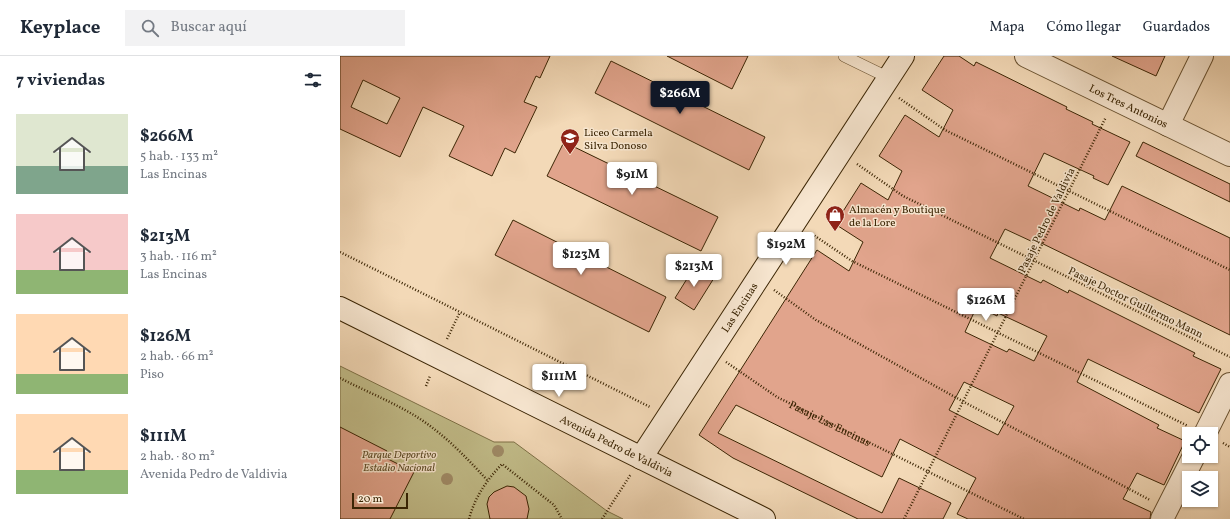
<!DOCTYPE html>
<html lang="es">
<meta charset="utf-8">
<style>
:root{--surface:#fff;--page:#f2f2f3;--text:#1f2937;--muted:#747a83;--line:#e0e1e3;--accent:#111827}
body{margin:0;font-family:Vollkorn,serif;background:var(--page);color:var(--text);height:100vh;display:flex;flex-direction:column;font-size:15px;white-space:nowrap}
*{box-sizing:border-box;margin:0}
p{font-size:13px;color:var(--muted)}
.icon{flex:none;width:22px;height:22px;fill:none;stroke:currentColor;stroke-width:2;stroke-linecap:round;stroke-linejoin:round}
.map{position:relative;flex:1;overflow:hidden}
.details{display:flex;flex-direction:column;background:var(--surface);width:340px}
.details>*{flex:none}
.fabs{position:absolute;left:842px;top:371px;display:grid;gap:8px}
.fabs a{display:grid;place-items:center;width:36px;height:36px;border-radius:0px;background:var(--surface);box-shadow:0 1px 3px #0004;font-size:20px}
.scale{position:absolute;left:12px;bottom:10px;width:56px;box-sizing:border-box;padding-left:4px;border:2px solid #3b2504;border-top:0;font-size:11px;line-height:14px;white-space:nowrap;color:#3b2504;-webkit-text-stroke:3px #f7e6d0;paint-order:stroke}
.price{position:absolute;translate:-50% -34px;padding:0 9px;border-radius:4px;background:#fff;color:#222;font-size:13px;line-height:26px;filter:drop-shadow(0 1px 2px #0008)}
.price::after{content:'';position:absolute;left:50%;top:24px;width:12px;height:9px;margin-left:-6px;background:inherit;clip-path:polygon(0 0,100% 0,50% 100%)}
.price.selected{background:var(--accent);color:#fff}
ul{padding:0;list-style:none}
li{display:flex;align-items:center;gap:12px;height:100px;padding:0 16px}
li span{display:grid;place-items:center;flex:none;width:112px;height:80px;border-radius:0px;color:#555}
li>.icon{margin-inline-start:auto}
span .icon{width:48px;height:48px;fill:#fffc;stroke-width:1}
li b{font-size:17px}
h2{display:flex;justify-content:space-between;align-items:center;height:48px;padding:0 16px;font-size:17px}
header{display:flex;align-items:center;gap:24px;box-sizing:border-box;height:56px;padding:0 20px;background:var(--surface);border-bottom:1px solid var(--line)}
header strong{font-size:19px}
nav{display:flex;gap:22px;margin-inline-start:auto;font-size:14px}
.search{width:280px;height:36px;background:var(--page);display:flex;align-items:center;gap:10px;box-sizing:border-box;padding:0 14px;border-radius:0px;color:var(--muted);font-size:15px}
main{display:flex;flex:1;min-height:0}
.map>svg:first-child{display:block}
.green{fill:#c2bd8a;stroke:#7e7147}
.building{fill:#e1a48c;stroke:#3b2504;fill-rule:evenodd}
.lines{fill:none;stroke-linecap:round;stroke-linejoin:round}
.lane-casing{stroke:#695231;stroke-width:12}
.street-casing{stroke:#695231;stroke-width:24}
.secondary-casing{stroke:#3b2504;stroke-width:24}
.path{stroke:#3b2504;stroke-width:2.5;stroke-dasharray:1 2;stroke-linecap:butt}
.lane{stroke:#f7e6d0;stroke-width:11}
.street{stroke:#f7e6d0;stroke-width:22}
.secondary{stroke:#f7e6d0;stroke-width:22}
.tree{fill:#a08b67}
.labels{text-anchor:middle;stroke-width:3;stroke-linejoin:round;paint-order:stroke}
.street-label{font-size:11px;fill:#3b2504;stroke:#f7e6d0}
.poi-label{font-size:11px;fill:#3b2504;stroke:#f7e6d0;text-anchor:start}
.park-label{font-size:11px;font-style:italic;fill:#5d4b26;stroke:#f7e6d0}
</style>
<header>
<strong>Keyplace</strong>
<div class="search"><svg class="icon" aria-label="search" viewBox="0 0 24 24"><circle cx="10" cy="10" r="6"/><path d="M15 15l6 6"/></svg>Buscar aquí</div>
<nav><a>Mapa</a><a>Cómo llegar</a><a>Guardados</a></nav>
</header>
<main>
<section class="details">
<h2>7 viviendas<svg class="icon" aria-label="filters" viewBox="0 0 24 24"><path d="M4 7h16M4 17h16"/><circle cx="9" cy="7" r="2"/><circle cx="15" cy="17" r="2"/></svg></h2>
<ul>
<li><span style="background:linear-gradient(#dfe7d0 65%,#7fa58c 0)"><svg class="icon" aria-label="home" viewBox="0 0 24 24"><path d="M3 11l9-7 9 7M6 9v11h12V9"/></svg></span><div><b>$266M</b><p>5 hab. · 133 m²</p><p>Las Encinas</p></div></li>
<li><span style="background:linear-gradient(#f6c9c9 70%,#8fb573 0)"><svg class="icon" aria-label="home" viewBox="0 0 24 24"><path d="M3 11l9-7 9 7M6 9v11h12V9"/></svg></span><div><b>$213M</b><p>3 hab. · 116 m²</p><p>Las Encinas</p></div></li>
<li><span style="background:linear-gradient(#ffd9b3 75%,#8fb573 0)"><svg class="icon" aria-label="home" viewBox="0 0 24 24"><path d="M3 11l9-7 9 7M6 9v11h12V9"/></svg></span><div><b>$126M</b><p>2 hab. · 66 m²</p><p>Piso</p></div></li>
<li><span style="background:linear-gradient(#ffd9b3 70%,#8fb573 0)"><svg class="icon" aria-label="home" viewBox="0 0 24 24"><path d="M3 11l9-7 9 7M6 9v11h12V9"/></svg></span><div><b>$111M</b><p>2 hab. · 80 m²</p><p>Avenida Pedro de Valdivia</p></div></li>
</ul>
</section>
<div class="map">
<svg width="890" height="463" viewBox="0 0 890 463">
<rect width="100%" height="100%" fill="#f3d9b7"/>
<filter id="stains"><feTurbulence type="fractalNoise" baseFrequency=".005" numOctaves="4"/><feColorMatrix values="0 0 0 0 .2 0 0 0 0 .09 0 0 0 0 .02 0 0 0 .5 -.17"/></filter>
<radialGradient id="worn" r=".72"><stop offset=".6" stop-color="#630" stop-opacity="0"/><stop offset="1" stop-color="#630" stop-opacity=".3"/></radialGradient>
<!-- green -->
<path class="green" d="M 0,310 L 154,386 L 174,386 L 267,455 L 283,463 L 0,463 Z"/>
<!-- building -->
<g class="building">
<path d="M 0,0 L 210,0 L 200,22 L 196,20 L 184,46 L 197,51 L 175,97 L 165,92 L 152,120 L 109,100 L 124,70 L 83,51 L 60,101 L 0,73 ZM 23,24 L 60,42 L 47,68 L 11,51 Z"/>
<path d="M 327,0 L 408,0 L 392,33 Z"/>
<path d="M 604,0 L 619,0 L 634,10 L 636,6 L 727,51 L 726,53 L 753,66 L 752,68 L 790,86 L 768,129 L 753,122 L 754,120 L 704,97 L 688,130 L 739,155 L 740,152 L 765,164 L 782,130 L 890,182 L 890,279 L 695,184 L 693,186 L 665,173 L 650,202 L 701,227 L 703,224 L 728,237 L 729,234 L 855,297 L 853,300 L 881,313 L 859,357 L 748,303 L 737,326 L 819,369 L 817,372 L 845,385 L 824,429 L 797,417 L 783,443 L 811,456 L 810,463 L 628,463 L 617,458 L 636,422 L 560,383 L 542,421 L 396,349 L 378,377 L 542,457 L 559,422 L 611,447 L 603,463 L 518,463 L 393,402 L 359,379 L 477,194 L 509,215 L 523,186 L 495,168 L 521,127 L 548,144 L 562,115 L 539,100 L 565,59 L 599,81 L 613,54 L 582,34 ZM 637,250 L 657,260 L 658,257 L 707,280 L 694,305 L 669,293 L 667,296 L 625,276 ZM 624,326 L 674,350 L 658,379 L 609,354 Z"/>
<path d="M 772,0 L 825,0 L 816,20 Z"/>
<path d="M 271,5 L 425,81 L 409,114 L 255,37 Z"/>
<path d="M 224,86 L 378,161 L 361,195 L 207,120 Z"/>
<path d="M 803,86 L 890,128 L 890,146 L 796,100 Z"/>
<path d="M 173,164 L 326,241 L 309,276 L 155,199 Z"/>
<path d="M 355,210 L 374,222 L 354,254 L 335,242 Z"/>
<path d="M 0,371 L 47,395 L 44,401 L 74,416 L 50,463 L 0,463 Z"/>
<path d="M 167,430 L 174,431 L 186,440 L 189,453 L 187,463 L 150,463 L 147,448 L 149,441 L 154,436 Z"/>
</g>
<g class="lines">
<defs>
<path id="lane" d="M 504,0 L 549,22"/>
<g id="street">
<path id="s2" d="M 686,0 L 890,99"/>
<path d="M 828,69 L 862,0"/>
<path d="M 865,378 L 890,328"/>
<path d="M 822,463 L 854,400"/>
</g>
<g id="secondary">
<path id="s3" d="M 0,252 L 424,463"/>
<path id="s4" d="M 301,402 L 563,0"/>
</g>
</defs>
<!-- lane casing -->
<use href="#lane" class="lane-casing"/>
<!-- street casing -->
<use href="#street" class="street-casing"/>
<!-- secondary casing -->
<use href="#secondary" class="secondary-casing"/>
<!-- path -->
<g class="path">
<path d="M 559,42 L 605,74 L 890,214"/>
<path d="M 517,108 L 563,140 L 890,301"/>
<path d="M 472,178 L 512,205 L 848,370"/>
<path d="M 0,196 L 310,351"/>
<path d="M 434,234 L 476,264 L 624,346 L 810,444"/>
<path d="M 107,283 L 120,256"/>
<path id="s1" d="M 386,306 L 437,341 L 684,463"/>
<path d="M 0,322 C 25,335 53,346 77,361 C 104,378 126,401 147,424"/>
<path d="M 86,330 L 90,320"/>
<path d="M 883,387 L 890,391"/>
<path d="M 129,463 C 135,441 146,425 162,408 L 214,449 L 222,463"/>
<path d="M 262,463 L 291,418"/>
<path d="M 564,463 L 766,61"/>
</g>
<!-- lane -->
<use href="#lane" class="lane"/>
<!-- street -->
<use href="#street" class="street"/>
<!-- secondary -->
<use href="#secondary" class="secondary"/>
</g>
<!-- trees -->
<g class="tree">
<circle cx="158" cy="395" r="6"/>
<circle cx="107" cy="423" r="6"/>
</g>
<!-- icons -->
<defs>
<symbol id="school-pin" viewBox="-11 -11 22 30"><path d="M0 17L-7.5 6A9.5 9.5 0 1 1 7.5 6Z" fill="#8f2418" stroke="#f7e6d0"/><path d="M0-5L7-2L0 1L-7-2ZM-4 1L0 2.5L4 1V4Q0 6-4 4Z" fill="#fff"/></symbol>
<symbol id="shop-pin" viewBox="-11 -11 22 30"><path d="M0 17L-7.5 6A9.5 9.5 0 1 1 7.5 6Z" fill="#8f2418" stroke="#f7e6d0"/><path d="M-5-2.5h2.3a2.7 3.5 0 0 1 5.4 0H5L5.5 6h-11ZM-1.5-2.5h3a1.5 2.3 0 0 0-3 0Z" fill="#fff"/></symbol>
</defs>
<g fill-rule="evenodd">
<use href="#school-pin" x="219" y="71" width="22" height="30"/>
<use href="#shop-pin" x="484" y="148" width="22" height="30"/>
</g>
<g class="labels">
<!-- street labels -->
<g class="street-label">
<text dy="4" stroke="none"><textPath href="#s2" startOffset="114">Los Tres Antonios</textPath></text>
<text transform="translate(706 164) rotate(-64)" y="4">Pasaje Pedro de Valdivia</text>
<text transform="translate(796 246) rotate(26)" y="4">Pasaje Doctor Guillermo Mann</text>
<text dy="4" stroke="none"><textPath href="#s4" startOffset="180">Las Encinas</textPath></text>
<text dy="4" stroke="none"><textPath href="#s1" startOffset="121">Pasaje Las Encinas</textPath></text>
<text dy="4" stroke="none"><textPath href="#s3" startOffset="309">Avenida Pedro de Valdivia</textPath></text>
</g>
<!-- poi labels -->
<g class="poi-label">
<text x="244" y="80">Liceo Carmela<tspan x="244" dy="13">Silva Donoso</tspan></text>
<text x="509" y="157">Almacén y Boutique<tspan x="509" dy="13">de la Lore</tspan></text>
</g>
<!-- park labels -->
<g class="park-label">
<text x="59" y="402">Parque Deportivo<tspan x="59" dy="13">Estadio Nacional</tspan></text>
</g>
</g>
<rect width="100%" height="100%" filter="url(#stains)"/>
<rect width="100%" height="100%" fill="url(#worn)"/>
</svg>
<div class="fabs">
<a><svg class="icon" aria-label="locate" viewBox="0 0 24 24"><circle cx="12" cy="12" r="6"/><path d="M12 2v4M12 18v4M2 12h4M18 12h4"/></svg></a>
<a><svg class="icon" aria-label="layers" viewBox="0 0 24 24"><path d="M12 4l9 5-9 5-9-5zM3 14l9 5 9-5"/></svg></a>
</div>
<div class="scale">20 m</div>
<b class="price selected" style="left:340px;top:59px">$266M</b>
<b class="price" style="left:292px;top:140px">$91M</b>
<b class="price" style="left:446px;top:210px">$192M</b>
<b class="price" style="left:241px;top:220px">$123M</b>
<b class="price" style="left:354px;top:232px">$213M</b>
<b class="price" style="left:646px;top:266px">$126M</b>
<b class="price" style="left:219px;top:342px">$111M</b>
</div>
</main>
